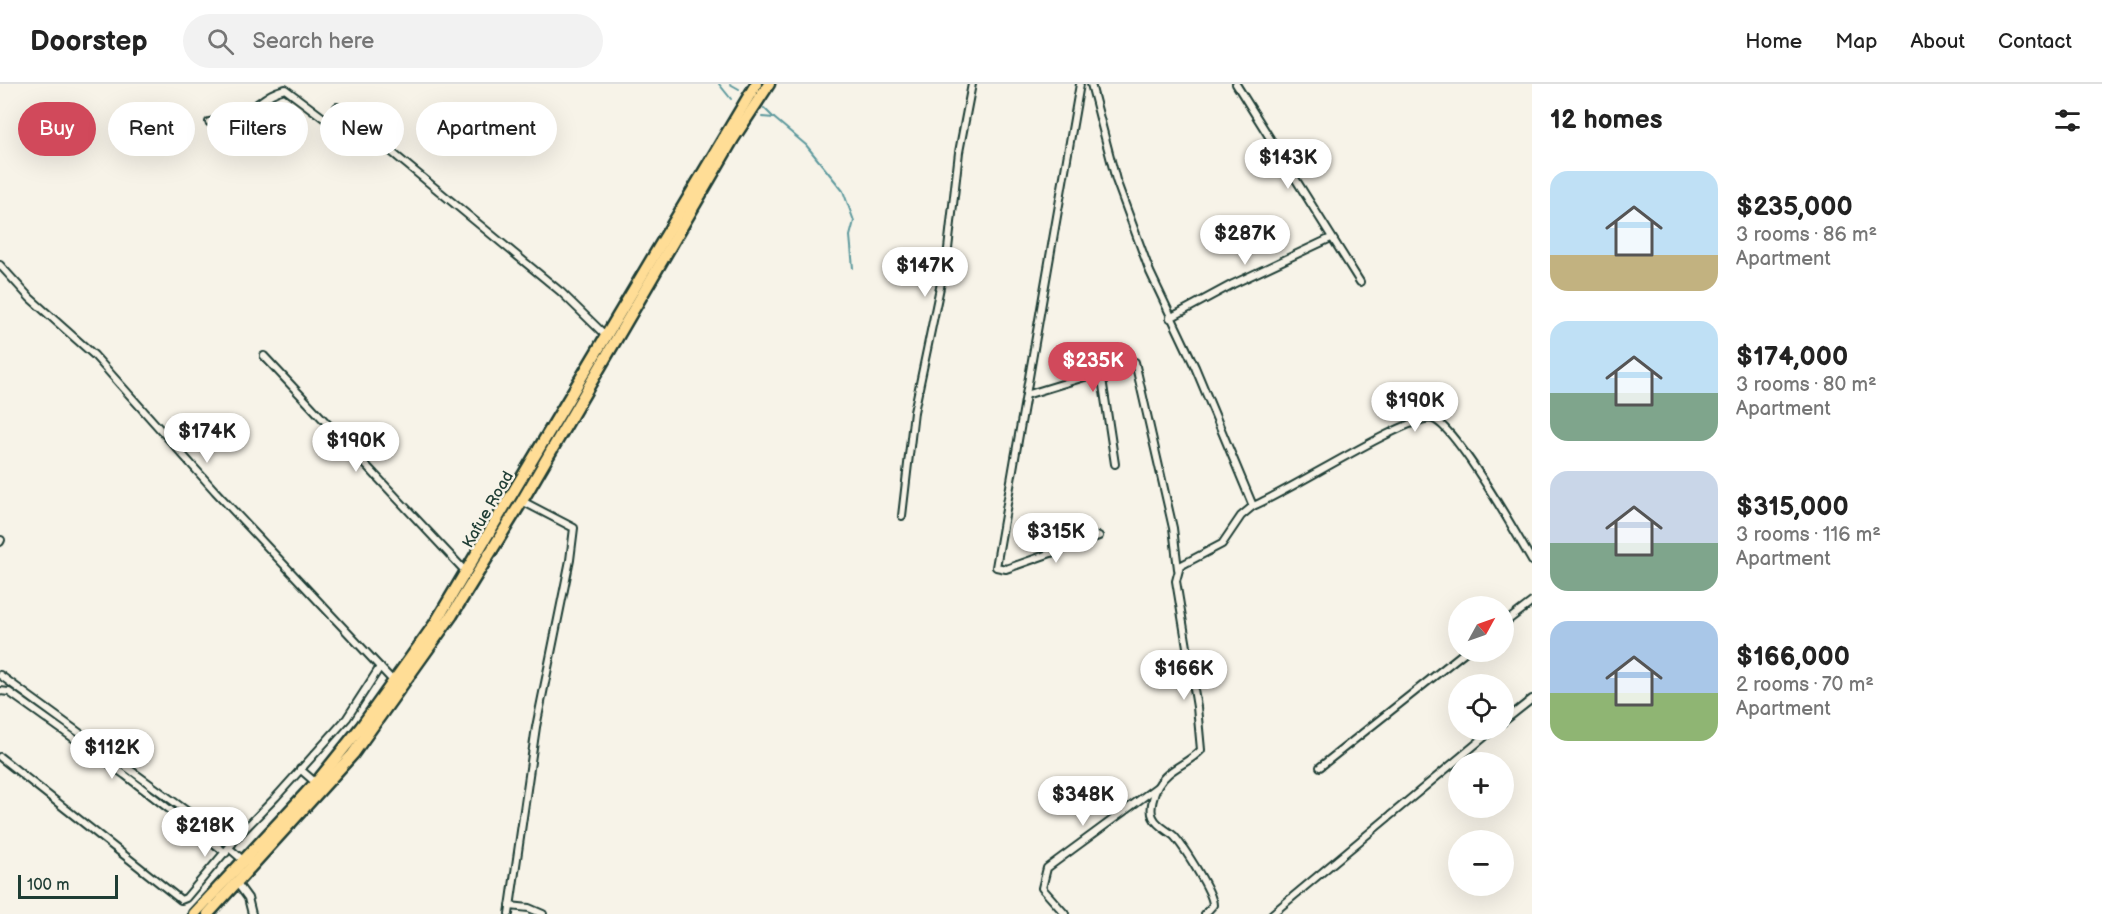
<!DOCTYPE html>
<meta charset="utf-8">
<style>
:root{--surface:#fff;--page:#f2f2f2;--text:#222;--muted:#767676;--line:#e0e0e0;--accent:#d1495b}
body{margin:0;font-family:"Balsamiq Sans",sans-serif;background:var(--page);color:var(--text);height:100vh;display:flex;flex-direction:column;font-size:22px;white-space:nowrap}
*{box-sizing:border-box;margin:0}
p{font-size:20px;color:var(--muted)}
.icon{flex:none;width:33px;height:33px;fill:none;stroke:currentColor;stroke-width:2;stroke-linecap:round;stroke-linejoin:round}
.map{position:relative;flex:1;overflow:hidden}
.details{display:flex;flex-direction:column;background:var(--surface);width:570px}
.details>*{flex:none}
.guide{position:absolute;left:18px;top:18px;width:570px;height:54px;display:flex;gap:12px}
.needle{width:39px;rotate:50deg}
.controls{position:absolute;left:1448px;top:512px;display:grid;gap:12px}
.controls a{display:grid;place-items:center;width:66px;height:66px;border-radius:50%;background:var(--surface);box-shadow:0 6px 24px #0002;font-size:30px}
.scale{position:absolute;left:18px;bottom:15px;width:100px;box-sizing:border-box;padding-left:6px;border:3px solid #1f3d34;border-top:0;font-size:16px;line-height:21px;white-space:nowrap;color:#1f3d34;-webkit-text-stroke:4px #f7f3e8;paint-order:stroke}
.price{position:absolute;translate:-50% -51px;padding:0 14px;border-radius:21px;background:#fff;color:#222;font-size:20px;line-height:39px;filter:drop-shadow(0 2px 3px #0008)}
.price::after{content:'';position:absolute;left:50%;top:36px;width:18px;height:14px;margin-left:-9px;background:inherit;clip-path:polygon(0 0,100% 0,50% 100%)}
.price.selected{background:var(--accent);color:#fff}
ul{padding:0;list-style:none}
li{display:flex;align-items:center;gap:18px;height:150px;padding:0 18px}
li span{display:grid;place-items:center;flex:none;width:168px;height:120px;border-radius:18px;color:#555}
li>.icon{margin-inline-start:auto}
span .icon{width:72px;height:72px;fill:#fffc;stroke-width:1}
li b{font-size:26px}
h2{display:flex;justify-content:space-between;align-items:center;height:72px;padding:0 18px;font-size:26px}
.pill{padding:0 21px;border-radius:27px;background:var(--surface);box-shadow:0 6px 24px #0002;font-size:21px;line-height:54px}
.pill.selected{background:var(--accent);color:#fff}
header{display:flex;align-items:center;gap:36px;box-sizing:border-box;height:84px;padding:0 30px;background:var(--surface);border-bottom:2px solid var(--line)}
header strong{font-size:28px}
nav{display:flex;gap:33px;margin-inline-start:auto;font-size:21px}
.search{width:420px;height:54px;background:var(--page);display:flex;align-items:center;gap:15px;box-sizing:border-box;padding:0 21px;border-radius:33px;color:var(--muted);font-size:22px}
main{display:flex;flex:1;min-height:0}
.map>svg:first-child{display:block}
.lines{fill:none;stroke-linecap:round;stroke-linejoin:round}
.stream{stroke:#5d999d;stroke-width:2}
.minor-casing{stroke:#1f3d34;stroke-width:10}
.trunk-casing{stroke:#1f3d34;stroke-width:15}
.minor{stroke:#f7f3e8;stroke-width:6}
.trunk{stroke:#ffdd96;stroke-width:10}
.labels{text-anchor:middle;stroke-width:5;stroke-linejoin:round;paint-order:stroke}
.street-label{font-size:16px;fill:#1f3d34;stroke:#f7f3e8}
</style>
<header>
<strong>Doorstep</strong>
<div class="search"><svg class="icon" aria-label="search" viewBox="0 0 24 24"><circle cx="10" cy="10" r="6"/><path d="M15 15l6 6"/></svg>Search here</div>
<nav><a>Home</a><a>Map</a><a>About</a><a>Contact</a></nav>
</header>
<main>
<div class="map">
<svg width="1532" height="830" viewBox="0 0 1532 830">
<rect width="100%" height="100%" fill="#f7f3e8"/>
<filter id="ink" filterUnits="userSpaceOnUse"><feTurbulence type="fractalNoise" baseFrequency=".0167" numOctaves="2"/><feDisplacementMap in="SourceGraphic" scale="12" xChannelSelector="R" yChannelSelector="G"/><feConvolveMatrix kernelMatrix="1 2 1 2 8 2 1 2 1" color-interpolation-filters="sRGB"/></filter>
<g filter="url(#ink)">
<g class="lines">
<!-- stream -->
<g class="stream">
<path d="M 719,0 L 731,15"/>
<path d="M 730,0 L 739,5"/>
<path d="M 764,24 L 774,34"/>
<path d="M 762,33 L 774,34 L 806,61 L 843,107 L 854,137 L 850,152 L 853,184"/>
</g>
<defs>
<g id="minor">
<path d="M 1080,0 L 996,483 L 1006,485 L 1099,452"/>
<path d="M 1091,0 L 1116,96 L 1150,188 L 1195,283 L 1253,422"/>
<path d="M 1236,0 L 1360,198"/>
<path d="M 337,23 L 352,38"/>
<path d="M 209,38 C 224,35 238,33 251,24 C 264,16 269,9 285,5 L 325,35 L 359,41 L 561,208 L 605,251"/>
<path d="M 0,181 L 30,214 L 94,271 L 215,407 L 394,598"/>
<path d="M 1170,234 L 1233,200 L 1331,154"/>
<path d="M 264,272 L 466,488"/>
<path d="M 1135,278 L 1173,444 L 1178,485"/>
<path d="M 1026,311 L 1101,288 L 1115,380"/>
<path d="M 902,432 L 914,328 L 948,165 L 959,68 L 972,0"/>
<path d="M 0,458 L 1,456"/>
<path d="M 1503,540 L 1532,518"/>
<path d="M 0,591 L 232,760"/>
<path d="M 0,607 L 9,608 L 125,691 L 226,769"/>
<path d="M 1503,638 L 1532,615"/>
<path d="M 0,673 L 181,816 L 186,814 L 241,749 L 276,713 L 347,634 L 380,583"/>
<path d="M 1320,683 L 1466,567"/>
<path d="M 300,685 L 316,699"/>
<path d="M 229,764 L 244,777"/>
<path d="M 237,799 L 248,814 L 252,830"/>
<path d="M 510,822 L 529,824 L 543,830"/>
<path d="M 509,830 L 536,643 L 570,476 L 574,444 L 522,417"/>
<path d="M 1065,830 L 1042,804 L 1047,784 L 1157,703"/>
<path d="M 1205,830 L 1213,821 C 1213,808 1183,762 1174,752 C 1167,746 1157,742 1153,733 C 1149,725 1154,709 1158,702 C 1168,684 1188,680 1201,666 L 1197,623 L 1176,497 L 1180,482 L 1222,460 L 1241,432 L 1253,422 C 1285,410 1412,328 1433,335 C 1456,343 1517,451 1532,477"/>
<path d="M 1272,830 L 1494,645"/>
</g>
<g id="trunk">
<path d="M 194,830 L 320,694 L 361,643 L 434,541 L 756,0"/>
<path d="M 208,830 L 353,670 L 452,531 L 522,417 L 733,55 L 769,0"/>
</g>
</defs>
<!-- minor casing -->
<use href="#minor" class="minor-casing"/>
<!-- trunk casing -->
<use href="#trunk" class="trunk-casing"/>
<!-- minor -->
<use href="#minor" class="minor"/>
<!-- trunk -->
<use href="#trunk" class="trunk"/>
</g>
</g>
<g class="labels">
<!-- street labels -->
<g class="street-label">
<text transform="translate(487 425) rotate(-60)" y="6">Kafue Road</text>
</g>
</g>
</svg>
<div class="controls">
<a><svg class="needle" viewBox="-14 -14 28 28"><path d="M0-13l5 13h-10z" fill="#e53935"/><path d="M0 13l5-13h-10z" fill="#767676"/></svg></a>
<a><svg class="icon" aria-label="locate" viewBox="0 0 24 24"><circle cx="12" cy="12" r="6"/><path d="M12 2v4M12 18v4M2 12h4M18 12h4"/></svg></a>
<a>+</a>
<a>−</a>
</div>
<div class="scale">100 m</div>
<b class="price" style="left:1288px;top:106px">$143K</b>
<b class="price" style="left:1245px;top:182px">$287K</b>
<b class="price" style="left:925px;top:214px">$147K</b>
<b class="price selected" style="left:1093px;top:309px">$235K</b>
<b class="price" style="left:1415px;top:349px">$190K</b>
<b class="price" style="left:207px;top:380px">$174K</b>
<b class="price" style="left:356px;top:389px">$190K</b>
<b class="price" style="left:1056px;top:480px">$315K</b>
<b class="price" style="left:1184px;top:617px">$166K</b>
<b class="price" style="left:112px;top:696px">$112K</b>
<b class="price" style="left:1083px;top:743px">$348K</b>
<b class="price" style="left:205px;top:774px">$218K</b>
<div class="guide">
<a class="pill selected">Buy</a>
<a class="pill">Rent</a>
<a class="pill">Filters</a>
<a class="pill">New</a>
<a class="pill">Apartment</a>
</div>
</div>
<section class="details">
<h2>12 homes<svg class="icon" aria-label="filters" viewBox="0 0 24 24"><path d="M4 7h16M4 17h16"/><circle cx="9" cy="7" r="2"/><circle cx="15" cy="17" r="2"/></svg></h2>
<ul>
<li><span style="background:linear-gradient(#bfe0f5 70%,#c2b280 0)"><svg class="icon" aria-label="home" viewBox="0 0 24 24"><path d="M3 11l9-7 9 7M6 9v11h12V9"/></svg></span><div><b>$235,000</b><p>3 rooms · 86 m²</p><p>Apartment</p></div></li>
<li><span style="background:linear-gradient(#bfe0f5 60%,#7fa58c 0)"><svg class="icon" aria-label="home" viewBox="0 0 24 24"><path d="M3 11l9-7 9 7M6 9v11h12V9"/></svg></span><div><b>$174,000</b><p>3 rooms · 80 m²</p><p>Apartment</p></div></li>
<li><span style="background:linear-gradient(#c9d6e8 60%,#7fa58c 0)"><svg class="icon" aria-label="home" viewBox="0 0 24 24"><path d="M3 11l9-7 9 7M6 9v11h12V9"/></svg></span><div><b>$315,000</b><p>3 rooms · 116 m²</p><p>Apartment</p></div></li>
<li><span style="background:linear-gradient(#a9c7e8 60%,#8fb573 0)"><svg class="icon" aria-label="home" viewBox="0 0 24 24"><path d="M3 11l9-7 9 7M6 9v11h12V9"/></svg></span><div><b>$166,000</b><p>2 rooms · 70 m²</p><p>Apartment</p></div></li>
</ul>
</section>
</main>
